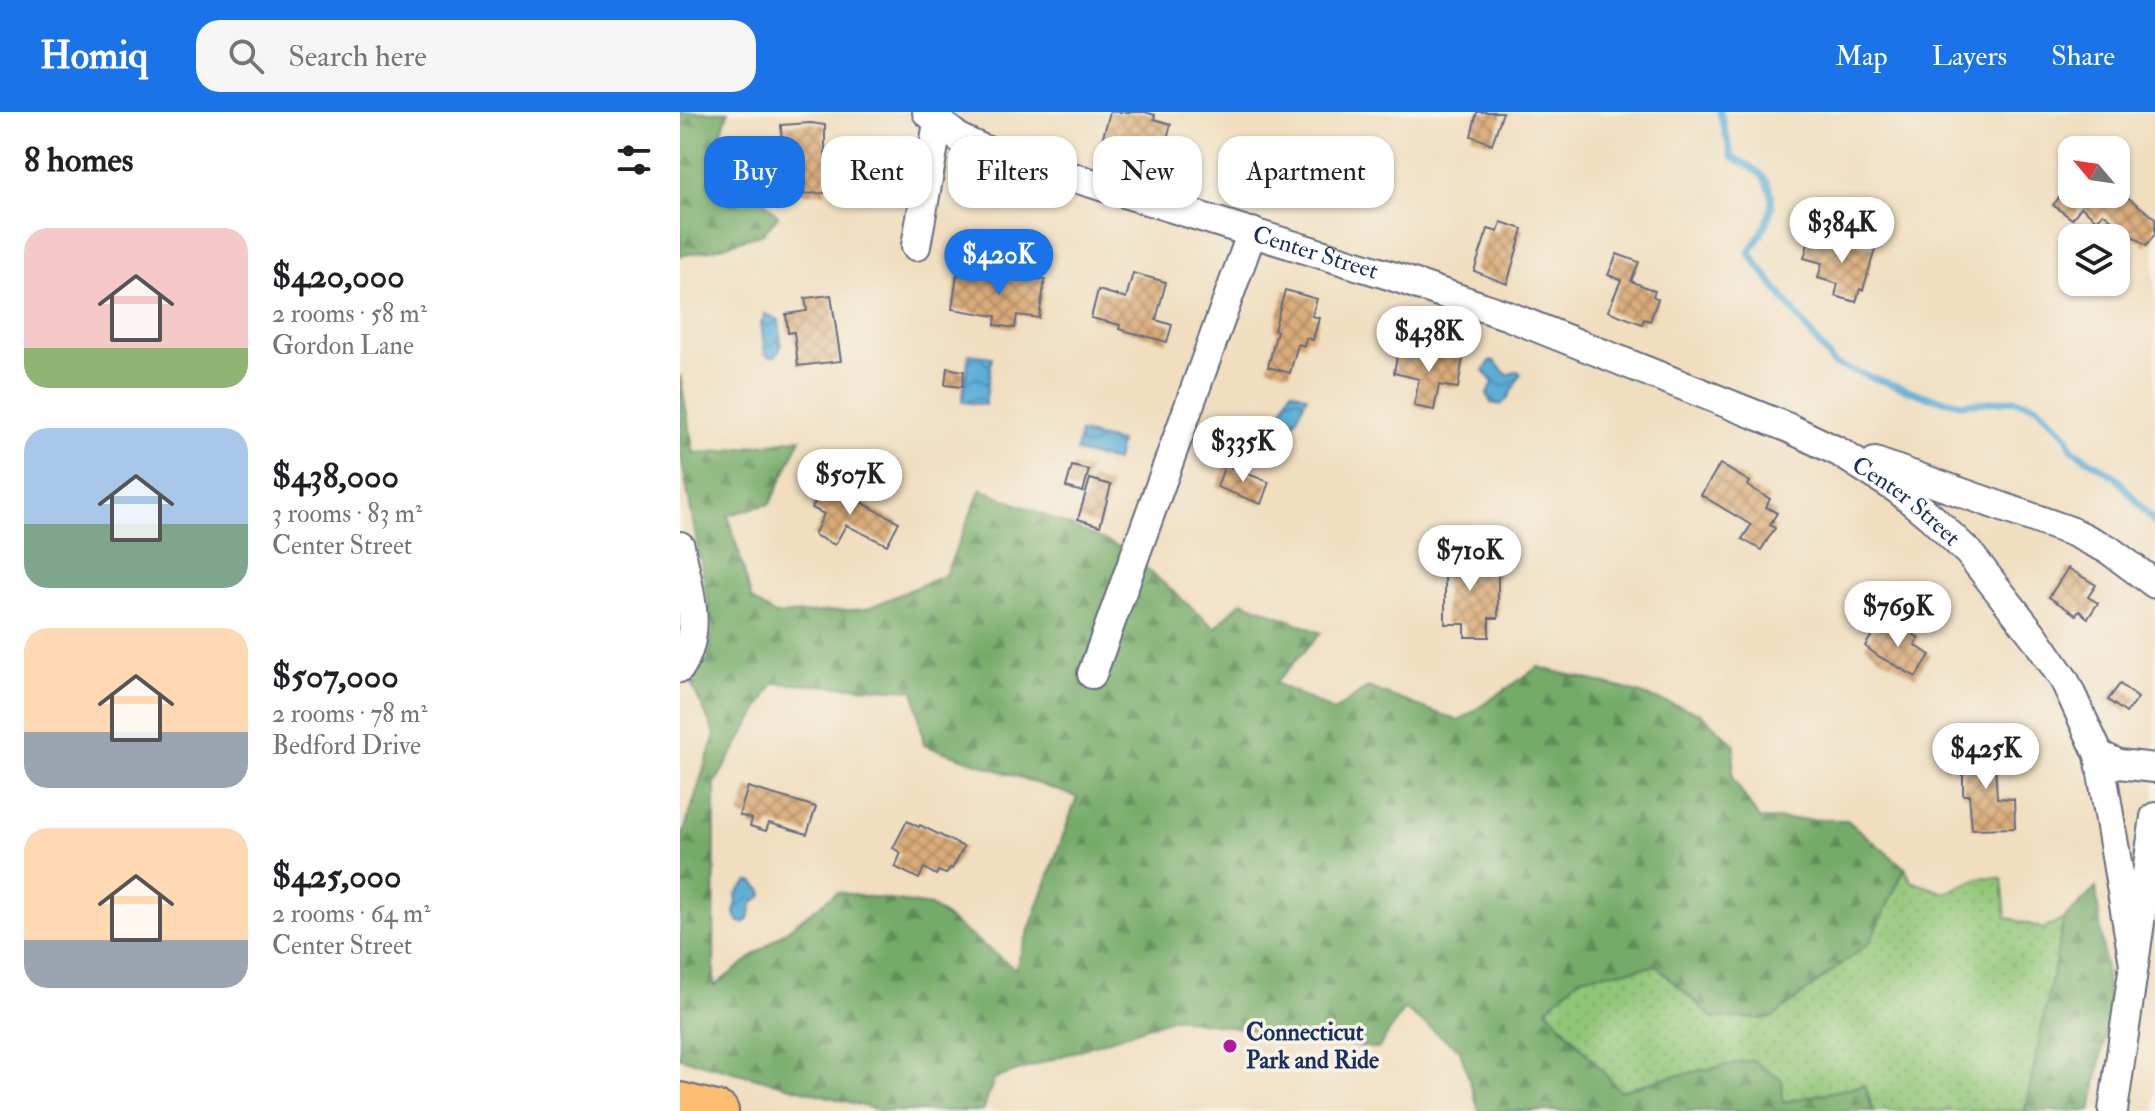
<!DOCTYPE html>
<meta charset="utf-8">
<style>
:root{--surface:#fff;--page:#f6f6f6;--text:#202124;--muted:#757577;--accent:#1a73e8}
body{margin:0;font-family:"IM FELL Double Pica",serif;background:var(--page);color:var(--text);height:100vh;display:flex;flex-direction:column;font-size:30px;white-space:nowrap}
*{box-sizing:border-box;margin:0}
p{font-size:26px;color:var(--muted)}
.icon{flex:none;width:44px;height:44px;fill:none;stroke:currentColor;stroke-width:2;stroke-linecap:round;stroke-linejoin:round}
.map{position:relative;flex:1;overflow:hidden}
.drawer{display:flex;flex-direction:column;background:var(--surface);width:680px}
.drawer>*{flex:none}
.guide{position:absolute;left:24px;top:24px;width:760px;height:72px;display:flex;gap:16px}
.needle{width:52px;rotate:299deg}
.fabs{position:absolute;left:1378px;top:24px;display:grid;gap:16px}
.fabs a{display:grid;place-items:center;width:72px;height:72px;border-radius:16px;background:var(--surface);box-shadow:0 2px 6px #0004;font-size:40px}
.price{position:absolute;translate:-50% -68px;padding:0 18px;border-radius:28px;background:#fff;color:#222;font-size:26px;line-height:52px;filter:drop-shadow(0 2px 4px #0008)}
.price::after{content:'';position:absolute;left:50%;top:48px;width:24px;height:18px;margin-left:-12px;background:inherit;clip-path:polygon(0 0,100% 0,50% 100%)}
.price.active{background:var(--accent);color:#fff}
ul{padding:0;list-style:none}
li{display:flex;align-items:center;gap:24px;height:200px;padding:0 24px}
li span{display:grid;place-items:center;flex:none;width:224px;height:160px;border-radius:24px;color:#555}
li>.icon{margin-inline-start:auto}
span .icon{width:96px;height:96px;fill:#fffc;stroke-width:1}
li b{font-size:34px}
h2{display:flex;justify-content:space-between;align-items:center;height:96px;padding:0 24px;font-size:34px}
.chip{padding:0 28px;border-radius:24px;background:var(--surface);box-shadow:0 2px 6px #0004;font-size:28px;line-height:72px}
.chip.active{background:var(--accent);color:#fff}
header{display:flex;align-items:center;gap:48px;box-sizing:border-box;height:112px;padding:0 40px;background:var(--accent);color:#fff}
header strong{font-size:38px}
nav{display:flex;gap:44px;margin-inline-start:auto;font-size:28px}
.search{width:560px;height:72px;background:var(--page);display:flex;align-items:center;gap:20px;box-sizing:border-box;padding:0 28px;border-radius:24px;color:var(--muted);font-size:30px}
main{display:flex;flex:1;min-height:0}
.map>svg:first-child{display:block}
.grass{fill:url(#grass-dots);stroke:#567a6a;stroke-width:2}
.forest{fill:url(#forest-firs);stroke:#486d63;stroke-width:2;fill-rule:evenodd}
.water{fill:url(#water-waves);stroke:#3c6e9a;stroke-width:2}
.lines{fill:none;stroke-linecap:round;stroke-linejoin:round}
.stream{stroke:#5caed7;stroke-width:7}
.building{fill:url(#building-cross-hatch)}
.minor-casing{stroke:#666c80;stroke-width:32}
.major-casing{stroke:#666c80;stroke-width:40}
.minor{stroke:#fff;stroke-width:28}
.major{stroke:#fcbd6f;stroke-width:36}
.poi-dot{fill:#b5179e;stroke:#f7f3e8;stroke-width:3}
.labels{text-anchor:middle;stroke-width:7;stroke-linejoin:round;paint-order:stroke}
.street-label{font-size:24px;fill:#1b2f5e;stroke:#f7f3e8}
.poi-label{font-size:24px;font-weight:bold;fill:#1b2f5e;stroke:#f7f3e8;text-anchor:start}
</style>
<header>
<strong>Homiq</strong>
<div class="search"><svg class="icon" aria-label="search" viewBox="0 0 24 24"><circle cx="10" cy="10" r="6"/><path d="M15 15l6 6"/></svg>Search here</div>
<nav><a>Map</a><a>Layers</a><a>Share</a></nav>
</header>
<main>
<section class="drawer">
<h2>8 homes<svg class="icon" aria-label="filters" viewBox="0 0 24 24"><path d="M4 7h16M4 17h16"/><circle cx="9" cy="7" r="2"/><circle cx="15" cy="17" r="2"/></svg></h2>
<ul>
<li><span style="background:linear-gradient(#f6c9c9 75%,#8fb573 0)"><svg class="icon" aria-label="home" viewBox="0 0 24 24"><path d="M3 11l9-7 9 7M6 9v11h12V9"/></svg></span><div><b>$420,000</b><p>2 rooms · 58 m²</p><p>Gordon Lane</p></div></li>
<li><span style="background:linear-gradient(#a9c7e8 60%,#7fa58c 0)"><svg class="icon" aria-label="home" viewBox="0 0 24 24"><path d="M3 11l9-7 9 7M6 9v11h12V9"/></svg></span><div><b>$438,000</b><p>3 rooms · 83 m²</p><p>Center Street</p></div></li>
<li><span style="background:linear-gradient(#ffd9b3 65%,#9aa5b1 0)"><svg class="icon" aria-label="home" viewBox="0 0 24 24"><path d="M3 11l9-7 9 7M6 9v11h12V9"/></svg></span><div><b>$507,000</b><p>2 rooms · 78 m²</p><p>Bedford Drive</p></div></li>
<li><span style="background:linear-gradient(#ffd9b3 70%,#9aa5b1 0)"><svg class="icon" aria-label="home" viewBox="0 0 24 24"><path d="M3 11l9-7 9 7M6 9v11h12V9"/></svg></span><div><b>$425,000</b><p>2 rooms · 64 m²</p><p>Center Street</p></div></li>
</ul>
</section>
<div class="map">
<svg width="1475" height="999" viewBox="0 0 1475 999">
<defs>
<pattern id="grass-dots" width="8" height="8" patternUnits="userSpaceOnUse" patternTransform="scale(2)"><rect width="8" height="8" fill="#91c677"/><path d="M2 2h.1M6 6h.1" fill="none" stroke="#7caa69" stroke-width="1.8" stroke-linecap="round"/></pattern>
<pattern id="forest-firs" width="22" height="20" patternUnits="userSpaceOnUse" patternTransform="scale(2)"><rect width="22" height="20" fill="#74ab68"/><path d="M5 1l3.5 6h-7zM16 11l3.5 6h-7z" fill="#5e8c59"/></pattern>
<pattern id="water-waves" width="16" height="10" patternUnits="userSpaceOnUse" patternTransform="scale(2)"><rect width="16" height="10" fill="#5caed7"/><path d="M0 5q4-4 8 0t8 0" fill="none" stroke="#4b8eb2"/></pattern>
<pattern id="building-cross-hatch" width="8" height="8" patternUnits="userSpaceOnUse" patternTransform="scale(2)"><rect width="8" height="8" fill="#daac78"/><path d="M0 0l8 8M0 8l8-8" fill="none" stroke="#b08c66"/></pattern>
</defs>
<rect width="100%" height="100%" fill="#f7f3e8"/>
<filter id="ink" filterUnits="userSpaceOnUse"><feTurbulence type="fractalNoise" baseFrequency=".0125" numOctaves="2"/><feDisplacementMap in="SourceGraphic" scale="16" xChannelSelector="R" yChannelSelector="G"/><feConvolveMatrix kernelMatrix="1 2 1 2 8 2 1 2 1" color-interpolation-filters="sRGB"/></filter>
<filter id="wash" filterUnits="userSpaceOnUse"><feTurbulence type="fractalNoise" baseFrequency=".006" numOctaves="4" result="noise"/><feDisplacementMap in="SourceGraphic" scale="32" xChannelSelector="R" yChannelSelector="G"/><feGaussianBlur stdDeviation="1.8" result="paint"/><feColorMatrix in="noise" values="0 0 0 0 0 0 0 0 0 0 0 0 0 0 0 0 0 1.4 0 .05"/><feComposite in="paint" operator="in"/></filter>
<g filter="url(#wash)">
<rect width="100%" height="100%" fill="#f0debf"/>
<!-- grass -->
<path class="grass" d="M 1225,756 L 1231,769 L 1265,781 L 1301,765 L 1322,766 L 1326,805 L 1364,817 L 1384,807 L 1345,999 L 1193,999 L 1185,973 L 1103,990 L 1072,948 L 985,966 L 940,979 L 866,896 L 900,865 L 976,854 L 1033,906 L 1190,830 Z"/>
<!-- forest -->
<g class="forest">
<path d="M 0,0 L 48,0 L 36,37 L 98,104 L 84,121 L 35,137 L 0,144 Z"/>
<path d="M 0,263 L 14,341 L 44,339 L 121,326 L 90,392 L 48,403 L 72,488 L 95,503 L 186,497 L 265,463 L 301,377 L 443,436 L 535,516 L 562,489 L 641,521 L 595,571 L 654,599 L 688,575 L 779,609 L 858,555 L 942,576 L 1020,601 L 1055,633 L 1052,665 L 1079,707 L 1167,708 L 1225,756 L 1190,830 L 1092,906 L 1033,906 L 976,854 L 900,865 L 867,897 L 940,979 L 985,966 L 1072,948 L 1102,968 L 1103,990 L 1185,973 L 1193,999 L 799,999 L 780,938 L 724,897 L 698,937 L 494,906 L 314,967 L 303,999 L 203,999 L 0,946 L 0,732 L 35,622 L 9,567 L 27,549 L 33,517 L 0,340 ZM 94,571 L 234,578 L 244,633 L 397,685 L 335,857 L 251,794 L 157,780 L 34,874 L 35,671 Z"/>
<path d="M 1416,776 L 1430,900 L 1411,999 L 1345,999 L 1384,807 Z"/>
</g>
<!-- water -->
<g class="water">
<path d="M 85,202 L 99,208 L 101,234 L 96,244 L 89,244 L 85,241 L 81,212 Z"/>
<path d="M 289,242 L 312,245 L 305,293 L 282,290 Z"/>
<path d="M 810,249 L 814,249 L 827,263 L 838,259 L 841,262 L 827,287 L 821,293 L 811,291 L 807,282 L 813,271 L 804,259 Z"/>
<path d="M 611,278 L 627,284 L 613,314 L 598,308 Z"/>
<path d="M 400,321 L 440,330 L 436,349 L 396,340 Z"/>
<path d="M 68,770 L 73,770 L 82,779 L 83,783 L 72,792 L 69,806 L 64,811 L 59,810 L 54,800 L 57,789 L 56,782 Z"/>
</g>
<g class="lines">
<!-- stream -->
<path class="stream" d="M 1040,0 L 1052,45 C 1061,50 1077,57 1084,66 C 1103,91 1083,119 1069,141 L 1154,252 L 1245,284 L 1263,288 L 1283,292 L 1335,288 L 1356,293 L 1385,321 L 1393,338 L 1436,365 L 1475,411"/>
</g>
<g id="blocks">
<!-- building -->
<g class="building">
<path d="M 430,0 L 465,0 L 475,3 L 474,7 L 491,12 L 482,46 L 422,28 Z"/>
<path d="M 797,0 L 823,0 L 812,32 L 791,24 Z"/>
<path d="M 131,11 L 145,13 L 145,81 L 119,82 L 117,40 L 102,41 L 101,13 Z"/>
<path d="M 670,32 L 686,38 L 696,34 L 703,36 L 710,51 L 696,88 L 684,83 L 681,91 L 642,76 L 655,34 L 667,39 Z"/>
<path d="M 558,33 L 601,47 L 591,80 L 547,66 Z"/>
<path d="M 1382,82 L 1443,82 L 1475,106 L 1475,122 L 1466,134 L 1423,101 L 1417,108 L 1401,95 L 1392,107 L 1373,93 Z"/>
<path d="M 821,110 L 843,117 L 827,172 L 794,159 L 808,117 L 818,120 Z"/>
<path d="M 1130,125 L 1154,132 L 1158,126 L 1195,137 L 1183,178 L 1180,177 L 1176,190 L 1155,184 L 1158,172 L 1138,166 L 1142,151 L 1124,146 Z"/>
<path d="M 937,142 L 959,150 L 951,169 L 975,179 L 973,184 L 978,187 L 970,209 L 964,207 L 962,212 L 928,199 L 941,168 L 928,163 Z"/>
<path d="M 281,159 L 342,168 L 342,164 L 365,168 L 359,206 L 337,203 L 335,216 L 315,213 L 316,204 L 272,197 L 277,162 L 281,163 Z"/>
<path d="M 453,161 L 486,170 L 476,208 L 492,213 L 487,230 L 439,217 L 440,213 L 411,206 L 418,178 L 446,186 Z"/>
<path d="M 605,178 L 637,187 L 632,204 L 639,206 L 633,228 L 626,226 L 624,234 L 618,232 L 610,261 L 588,255 L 597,219 L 594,218 Z"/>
<path d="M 151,183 L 161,249 L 118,254 L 114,220 L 108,221 L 106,202 L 127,199 L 125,186 Z"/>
<path d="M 718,238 L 760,245 L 761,242 L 783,246 L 778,276 L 759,273 L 754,298 L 734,294 L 739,267 L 714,261 Z"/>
<path d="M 267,256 L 284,259 L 282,275 L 265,273 Z"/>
<path d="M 1040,352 L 1070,370 L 1068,374 L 1090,387 L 1086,395 L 1097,401 L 1090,413 L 1095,416 L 1081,438 L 1062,427 L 1071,413 L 1021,383 Z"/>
<path d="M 545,353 L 589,370 L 581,392 L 537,375 Z"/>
<path d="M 392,354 L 409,358 L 403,380 L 386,375 Z"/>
<path d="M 410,367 L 431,373 L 420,414 L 398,407 Z"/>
<path d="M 144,371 L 219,410 L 207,433 L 166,413 L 155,433 L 134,423 L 144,402 L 132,396 Z"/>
<path d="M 765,437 L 797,437 L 798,460 L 818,460 L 818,506 L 809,506 L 809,525 L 785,525 L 785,512 L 765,512 Z"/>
<path d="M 1388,456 L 1416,473 L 1408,485 L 1418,491 L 1408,506 L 1399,499 L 1396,503 L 1369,485 Z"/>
<path d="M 1199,512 L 1212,519 L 1217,512 L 1239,526 L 1235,533 L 1250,543 L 1236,565 L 1198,544 L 1185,534 Z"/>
<path d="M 1440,572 L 1458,586 L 1446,601 L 1428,588 Z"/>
<path d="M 1288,633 L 1314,633 L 1317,686 L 1334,687 L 1335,716 L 1292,717 L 1289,683 L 1283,683 L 1283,660 L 1289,657 Z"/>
<path d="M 68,675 L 136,695 L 127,722 L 89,711 L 86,719 L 70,714 L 72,707 L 59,703 Z"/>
<path d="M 227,709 L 239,715 L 240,713 L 284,735 L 272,757 L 270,756 L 266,762 L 258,759 L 256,763 L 244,756 L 239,767 L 215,755 L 221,741 L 213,736 Z"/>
</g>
</g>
</g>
<g filter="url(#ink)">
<use href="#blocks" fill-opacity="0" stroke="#666c80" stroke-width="2"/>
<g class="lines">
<defs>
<g id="minor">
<path id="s1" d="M 247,0 L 280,27 L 305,38 L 712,164 L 826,203 L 1109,316 L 1159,340 L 1217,377 L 1251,405 L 1289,441 L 1354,524 L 1385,569 L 1419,643 L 1454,852"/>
<path d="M 236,134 L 258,11"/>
<path d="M 1195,350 L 1393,420 L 1429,438 L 1475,472"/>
<path d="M 0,434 C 8,476 24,517 0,556"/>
<path d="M 412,562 L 572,120"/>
<path d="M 1419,643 L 1439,652 L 1475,656"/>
<path d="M 1433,999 L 1475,705"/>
</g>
<path id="major" d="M 0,989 L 40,999"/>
</defs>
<!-- minor casing -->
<use href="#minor" class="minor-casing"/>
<!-- major casing -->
<use href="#major" class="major-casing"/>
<!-- minor -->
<use href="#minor" class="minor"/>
<!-- major -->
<use href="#major" class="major"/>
</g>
</g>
<!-- markers -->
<circle class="poi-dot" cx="550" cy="934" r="8"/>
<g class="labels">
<!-- street labels -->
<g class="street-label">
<text dy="8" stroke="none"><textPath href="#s1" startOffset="416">Center Street</textPath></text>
<text dy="8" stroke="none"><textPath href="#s1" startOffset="1060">Center Street</textPath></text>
</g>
<!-- poi labels -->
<g class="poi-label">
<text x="566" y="928">Connecticut<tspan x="566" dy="28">Park and Ride</tspan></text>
</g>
</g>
</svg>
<div class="fabs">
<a><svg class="needle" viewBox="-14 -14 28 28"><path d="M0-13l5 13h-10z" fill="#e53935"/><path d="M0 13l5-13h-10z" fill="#757577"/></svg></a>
<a><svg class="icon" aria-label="layers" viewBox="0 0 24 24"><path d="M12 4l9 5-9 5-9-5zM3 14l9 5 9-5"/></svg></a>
</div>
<b class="price" style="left:1162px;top:153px">$384K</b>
<b class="price active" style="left:319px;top:185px">$420K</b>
<b class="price" style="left:749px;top:262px">$438K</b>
<b class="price" style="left:563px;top:372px">$335K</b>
<b class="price" style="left:170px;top:405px">$507K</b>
<b class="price" style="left:790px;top:481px">$710K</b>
<b class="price" style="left:1218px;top:537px">$769K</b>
<b class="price" style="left:1306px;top:679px">$425K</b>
<div class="guide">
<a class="chip active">Buy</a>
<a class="chip">Rent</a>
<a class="chip">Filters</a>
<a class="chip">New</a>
<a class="chip">Apartment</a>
</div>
</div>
</main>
